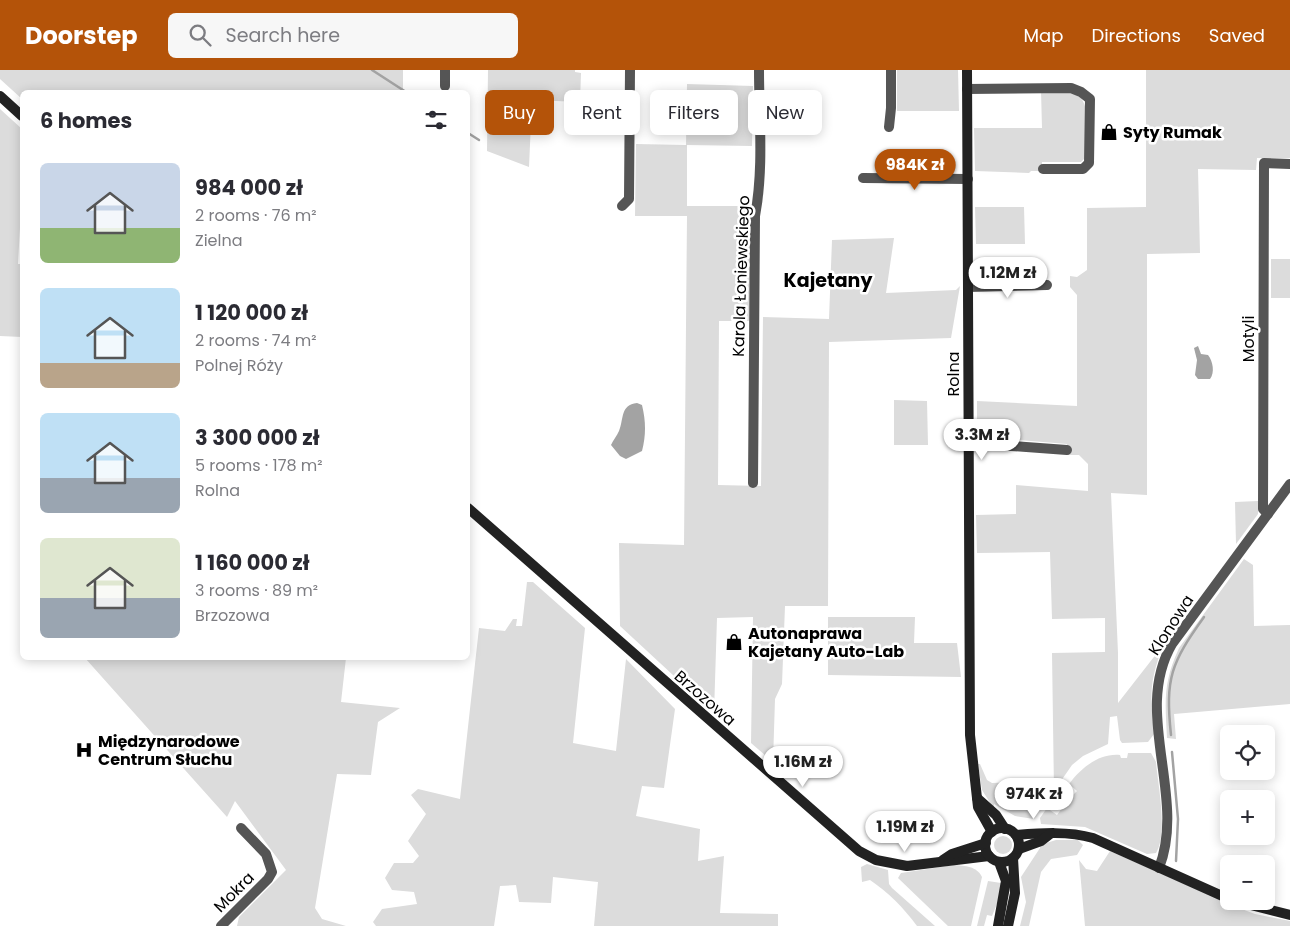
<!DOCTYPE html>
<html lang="en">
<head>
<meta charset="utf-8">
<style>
	body { margin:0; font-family:Poppins,sans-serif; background:#f7f7f7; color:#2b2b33; height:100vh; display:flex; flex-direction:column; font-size:19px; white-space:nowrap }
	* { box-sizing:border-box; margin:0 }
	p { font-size:16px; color:#7c7c81 }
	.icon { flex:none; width:28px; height:28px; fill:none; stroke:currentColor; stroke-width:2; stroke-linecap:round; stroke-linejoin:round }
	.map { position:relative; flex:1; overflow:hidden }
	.details { position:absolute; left:20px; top:20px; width:450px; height:570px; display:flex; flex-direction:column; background:#fff; border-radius:8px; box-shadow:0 2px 12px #0003 }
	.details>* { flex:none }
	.top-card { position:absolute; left:485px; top:20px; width:475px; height:45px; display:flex; gap:10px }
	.controls { position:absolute; left:1220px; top:655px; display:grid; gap:10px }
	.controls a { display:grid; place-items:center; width:55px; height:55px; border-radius:8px; background:#fff; box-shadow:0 2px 12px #0003; font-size:25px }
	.price { position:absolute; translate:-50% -42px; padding:0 11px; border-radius:18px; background:#fff; color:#222; font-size:16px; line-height:32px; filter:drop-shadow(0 1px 2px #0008) }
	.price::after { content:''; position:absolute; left:50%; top:30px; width:15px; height:11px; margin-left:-8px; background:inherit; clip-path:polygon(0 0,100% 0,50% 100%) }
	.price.active { background:#b45309; color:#fff }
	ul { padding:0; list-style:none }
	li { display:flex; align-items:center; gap:15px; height:125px; padding:0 20px }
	li span { display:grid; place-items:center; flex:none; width:140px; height:100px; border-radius:8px; color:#555 }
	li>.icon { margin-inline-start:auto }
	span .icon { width:60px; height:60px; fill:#fffc; stroke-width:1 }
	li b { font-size:21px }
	h2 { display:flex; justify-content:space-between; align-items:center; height:60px; padding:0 20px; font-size:21px }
	.pill { padding:0 18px; border-radius:8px; background:#fff; box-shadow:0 2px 12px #0003; font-size:18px; line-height:45px }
	.pill.active { background:#b45309; color:#fff }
	header { display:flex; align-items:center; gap:30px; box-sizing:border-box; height:70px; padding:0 25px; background:#b45309; color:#fff }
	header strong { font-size:24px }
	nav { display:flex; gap:28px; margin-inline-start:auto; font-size:18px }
	.search { width:350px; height:45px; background:#f7f7f7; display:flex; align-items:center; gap:12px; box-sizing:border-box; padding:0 18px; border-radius:8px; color:#7c7c81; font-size:19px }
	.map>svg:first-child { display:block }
	.green { fill:#dcdcdc }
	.water { fill:#a3a3a3 }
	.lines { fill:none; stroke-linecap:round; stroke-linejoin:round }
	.stream { stroke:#a3a3a3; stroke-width:2.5 }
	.street { stroke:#555; stroke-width:10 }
	.secondary { stroke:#222; stroke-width:10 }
	.labels { text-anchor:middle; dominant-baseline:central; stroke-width:5; stroke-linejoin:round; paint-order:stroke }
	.poi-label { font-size:16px; font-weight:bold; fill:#000; stroke:#fff; text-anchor:start }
	.street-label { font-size:16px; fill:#000; stroke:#fff }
	.quarter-label { font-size:19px; font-weight:bold; fill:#000; stroke:#fff }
</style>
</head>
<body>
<header>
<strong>Doorstep</strong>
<div class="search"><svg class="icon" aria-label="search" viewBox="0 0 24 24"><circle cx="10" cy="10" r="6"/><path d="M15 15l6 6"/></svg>Search here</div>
<nav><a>Map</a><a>Directions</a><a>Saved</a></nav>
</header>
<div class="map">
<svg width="1290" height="856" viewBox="0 0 1290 856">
	<rect width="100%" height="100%" fill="#fff"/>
	<!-- green -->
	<g class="green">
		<polygon points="0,0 403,0 403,22 22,22 22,29 0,9"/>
		<polygon points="488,0 575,0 575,2 581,3 580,32 532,30 529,97 487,81"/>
		<polygon points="897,0 958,0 959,41 897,41"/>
		<path d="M1146,0h144v88h-33l-1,12 -58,-1 2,84 -53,1v241l-36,-2 7,160v50l46,-59c-15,36 -14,52 -10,90l-6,8 -26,1 -2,-3 -3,-24 -7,1 -2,27 -25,12 -11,9 -18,26 -2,-138 53,-1v-34l-53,1 -2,-67 -73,1 -1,-38 40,-1v-29l72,6v-27l-9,-9h-13l1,-11 -84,-7 -6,-7v-29l100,5v-111l-7,-8v-11l7,1 10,-7v-62l59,-1z"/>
		<polygon points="687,14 753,16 752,76 687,75 687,136 751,136 750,251 719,251 718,415 761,416 763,247 829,249 832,170 894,168 886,223 956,220 960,216 951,268 829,272 828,536 785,536 782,614 775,629 773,692 751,673 753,547 717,548 714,643 620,556 619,473 684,475 687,146 635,146 636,74 686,75"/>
		<path d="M1041,21c10,0 23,-2 32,1 21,8 13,48 12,66l-4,4h-39v9h-11l-2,2 -54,-2 -1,-43h68z"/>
		<polygon points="0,39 22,59 22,121 18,194 22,194 22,267 0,266"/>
		<polygon points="975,137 1024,137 1025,174 976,174"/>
		<rect x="1271" y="189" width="19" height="39"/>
		<polygon points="894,330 927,331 928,375 894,375"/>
		<polygon points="1258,431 1258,444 1236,474 1235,432"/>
		<path d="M1244,489l9,6 1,61 36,-1v79l-116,10 2,25 -9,-1c-2,-38 -4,-55 12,-90z"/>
		<polygon points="527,512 533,512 585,558 573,673 616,681 626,589 675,639 664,718 642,716 636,746 700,759 698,791 724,786 720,843 778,844 778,856 594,856 598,812 553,807 551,833 519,832 516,815 500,816 494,856 376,856 373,852 382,839 417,834 414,822 392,820 385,808 394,793 413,793 419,786 408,771 426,744 411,725 418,719 460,729 479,558 505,561 513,549 517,549 516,556 522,556"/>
		<polygon points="828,547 915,547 914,573 957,573 961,607 828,605"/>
		<polygon points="85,588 346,588 341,632 400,638 378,652 371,705 337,704 315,838 322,849 346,856 237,856 239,847 286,800 235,731 227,747"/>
		<path d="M1128,683h23l5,9c2,23 12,72 0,91l-9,1 -62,-27 -44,-3 -1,-6 7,-10 10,7 10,-14 -2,-8 1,-3 8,4 3,-3 -8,-7c12,-16 30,-31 51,-29l1,3h6z"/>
		<polygon points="978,694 980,694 987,710 992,713 1047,711 1047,724 1034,749 1015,746 994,734 994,739 982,720"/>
		<circle cx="1003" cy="775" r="9"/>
		<polygon points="1056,770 1078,770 1083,775 1077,785 1051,789 1041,802 1029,856 1020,856 1026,832 1021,807 1040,778 1040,775"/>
		<polygon points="1110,781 1239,838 1255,844 1290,851 1290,856 1085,856 1079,790 1086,799 1097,801"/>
		<path d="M867,794l21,6 1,14 3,4 43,38h-18c-14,-19 -28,-33 -47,-46l-8,2 -1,-15z"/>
		<path d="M954,795c11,1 23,1 28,12l-11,49h-23l-50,-48 3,-5z"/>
		<polygon points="988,811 1001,813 1001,824 992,846 987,845 984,856 977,856"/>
	</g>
	<!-- water -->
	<g class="water">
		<path d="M1198,276l3,8 7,1c5,6 7,18 2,24h-12l-3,-4 2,-15 -3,-12z"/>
		<path d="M637,333l5,2c4,17 4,30 0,46l-16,8 -6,-3 -9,-11c2,-5 6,-9 8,-14 5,-12 1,-26 18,-28z"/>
	</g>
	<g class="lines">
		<!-- stream -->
		<g class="stream">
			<polyline points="372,0 406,22"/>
			<polyline points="468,63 479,70"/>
			<path d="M1171,665c-6,-57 0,-72 33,-118"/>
			<polyline points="1172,682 1178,749 1176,791"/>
		</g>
		<!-- street -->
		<g class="street">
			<polyline points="445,16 445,0"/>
			<polyline points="967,19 1071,18 1081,22 1090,29 1089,93 1083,99 1043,99"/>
			<polyline points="889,57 891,38 891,0"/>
			<polyline points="863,108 968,109"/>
			<polyline points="622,136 629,129 630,0"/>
			<polyline points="968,217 1047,215"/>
			<polyline points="969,373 1067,380"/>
			<path d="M753,413l2,-267c9,-48 4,-98 4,-146"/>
			<polyline points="1268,444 1263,439 1264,93 1290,94"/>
			<path d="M1159,798c28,-72 -27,-155 13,-224l118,-160"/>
			<polyline points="221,856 268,809 272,802 266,784 241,758"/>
		</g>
		<!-- secondary -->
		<g class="secondary">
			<polyline points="967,0 970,665 978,737 992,762"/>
			<polyline points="0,26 22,46"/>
			<polyline points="468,438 859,781 876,790 907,796 989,786"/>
			<polyline points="977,728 996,745 1005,759"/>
			<circle cx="1002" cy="775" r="17"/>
			<path d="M1016,765c26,-2 52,-4 77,3l136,61"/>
			<polyline points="1019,779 1041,771 1050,764"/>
			<polyline points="943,790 952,784 986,773"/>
			<polyline points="1235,831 1290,845"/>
			<polyline points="998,856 1006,811 999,792"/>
			<polyline points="1008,856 1015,823 1013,788"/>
		</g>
	</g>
	<!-- icons -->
	<defs>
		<g id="shop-bare" transform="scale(1.35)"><path d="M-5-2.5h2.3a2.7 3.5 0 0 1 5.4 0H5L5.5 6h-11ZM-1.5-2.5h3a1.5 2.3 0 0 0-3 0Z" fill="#000" stroke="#fff" stroke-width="2.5" paint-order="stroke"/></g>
		<g id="hospital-bare" transform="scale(1.35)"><path d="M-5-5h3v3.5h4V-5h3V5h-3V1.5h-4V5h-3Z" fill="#000" stroke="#fff" stroke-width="2.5" paint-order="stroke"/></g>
	</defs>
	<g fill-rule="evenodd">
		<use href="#shop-bare" x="1109" y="62"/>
		<use href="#shop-bare" x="734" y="572"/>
		<use href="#hospital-bare" x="84" y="680"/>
	</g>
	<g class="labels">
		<!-- poi labels -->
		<g class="poi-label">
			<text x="1123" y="62">Syty Rumak</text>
			<text x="748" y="563">Autonaprawa<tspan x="748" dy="18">Kajetany Auto-Lab</tspan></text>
			<text x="98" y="671">Międzynarodowe<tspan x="98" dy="18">Centrum Słuchu</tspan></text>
		</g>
		<!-- street labels -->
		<g class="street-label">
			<text transform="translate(741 206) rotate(-88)">Karola Łoniewskiego</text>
			<text transform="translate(1248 269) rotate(-90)">Motyli</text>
			<text transform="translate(953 304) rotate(-90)">Rolna</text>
			<text transform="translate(1171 555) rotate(-57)">Klonowa</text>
			<text transform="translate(705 628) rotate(41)">Brzozowa</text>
			<text transform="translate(234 822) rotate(-45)">Mokra</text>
		</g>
		<!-- quarter labels -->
		<g class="quarter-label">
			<text x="828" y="210">Kajetany</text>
		</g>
	</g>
</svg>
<div class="controls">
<a><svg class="icon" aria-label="locate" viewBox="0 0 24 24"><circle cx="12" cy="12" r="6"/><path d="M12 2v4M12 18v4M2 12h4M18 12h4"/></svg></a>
<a>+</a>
<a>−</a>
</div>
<b class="price active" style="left:915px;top:121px">984K zł</b>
<b class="price" style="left:1008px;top:229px">1.12M zł</b>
<b class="price" style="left:982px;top:391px">3.3M zł</b>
<b class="price" style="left:803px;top:718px">1.16M zł</b>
<b class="price" style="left:1034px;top:750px">974K zł</b>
<b class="price" style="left:905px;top:783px">1.19M zł</b>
<div class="top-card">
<a class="pill active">Buy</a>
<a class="pill">Rent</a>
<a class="pill">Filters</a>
<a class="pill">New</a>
</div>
<section class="details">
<h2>6 homes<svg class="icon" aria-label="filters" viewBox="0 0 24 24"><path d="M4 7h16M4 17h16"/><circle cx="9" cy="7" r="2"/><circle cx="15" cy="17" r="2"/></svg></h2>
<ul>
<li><span style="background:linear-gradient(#c9d6e8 65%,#8fb573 0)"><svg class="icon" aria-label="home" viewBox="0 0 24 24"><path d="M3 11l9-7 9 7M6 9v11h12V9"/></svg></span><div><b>984 000 zł</b><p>2 rooms · 76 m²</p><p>Zielna</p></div></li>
<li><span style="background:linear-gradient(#bfe0f5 75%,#b9a48a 0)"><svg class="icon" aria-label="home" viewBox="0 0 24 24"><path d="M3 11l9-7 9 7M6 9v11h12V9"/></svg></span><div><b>1 120 000 zł</b><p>2 rooms · 74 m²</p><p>Polnej Róży</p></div></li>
<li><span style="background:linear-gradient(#bfe0f5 65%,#9aa5b1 0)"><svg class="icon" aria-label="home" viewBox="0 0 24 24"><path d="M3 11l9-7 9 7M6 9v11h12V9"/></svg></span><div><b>3 300 000 zł</b><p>5 rooms · 178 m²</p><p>Rolna</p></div></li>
<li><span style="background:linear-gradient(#dfe7d0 60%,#9aa5b1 0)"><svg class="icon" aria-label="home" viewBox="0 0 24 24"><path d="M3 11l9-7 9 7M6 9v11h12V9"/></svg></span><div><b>1 160 000 zł</b><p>3 rooms · 89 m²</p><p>Brzozowa</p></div></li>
</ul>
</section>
</div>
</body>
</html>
